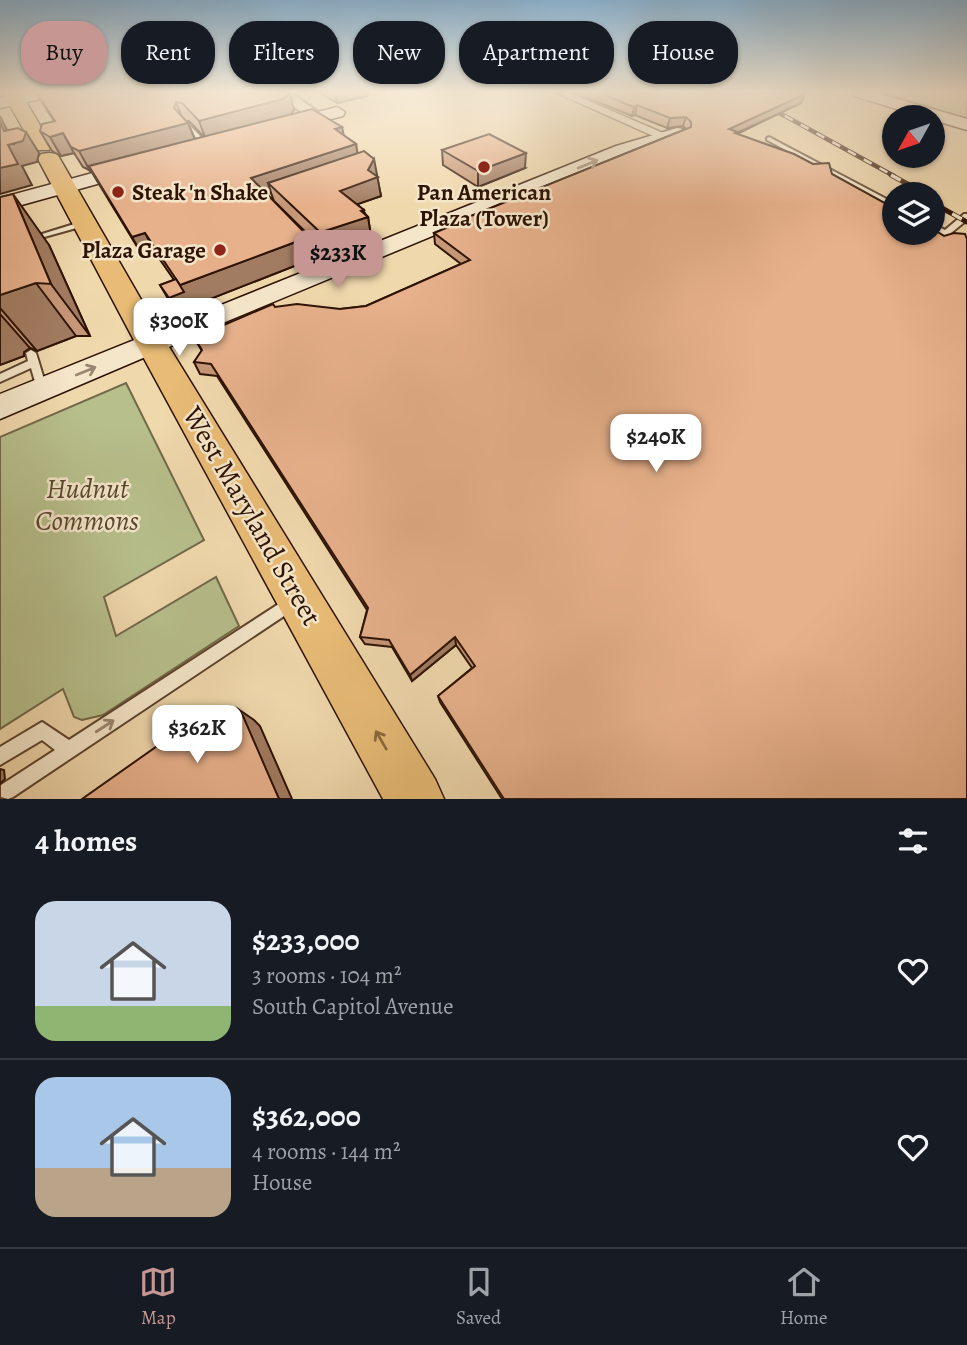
<!DOCTYPE html>
<html lang="en">
<head>
<meta charset="utf-8">
<style>
	body { margin:0; font-family:Alegreya,serif; background:#242831; color:#f1f3f6; height:100vh; display:flex; flex-direction:column; font-size:26px; white-space:nowrap }
	* { box-sizing:border-box; margin:0 }
	p { font-size:23px; color:#9ea1a6 }
	.icon { flex:none; width:38px; height:38px; fill:none; stroke:currentColor; stroke-width:2; stroke-linecap:round; stroke-linejoin:round }
	.map { position:relative; height:799px; overflow:hidden }
	.side { display:flex; flex-direction:column; background:#171b24; flex:1 }
	.side>* { flex:none }
	.top-card { position:absolute; left:21px; top:21px; width:926px; height:63px; display:flex; gap:14px }
	.needle { width:46px; rotate:230deg }
	.buttons { position:absolute; left:882px; top:105px; display:grid; gap:14px }
	.buttons a { display:grid; place-items:center; width:63px; height:63px; border-radius:50%; background:#171b24; box-shadow:0 2px 5px #0004; font-size:35px }
	.price { position:absolute; translate:-50% -60px; padding:0 16px; border-radius:14px; background:#fff; color:#222; font-size:23px; line-height:46px; filter:drop-shadow(0 2px 4px #0008) }
	.price::after { content:''; position:absolute; left:50%; top:42px; width:21px; height:16px; margin-left:-10px; background:inherit; clip-path:polygon(0 0,100% 0,50% 100%) }
	.price.on { background:#c59692; color:#111 }
	ul { padding:0; list-style:none }
	li { display:flex; align-items:center; gap:21px; height:175px; padding:0 35px }
	li+li { border-top:2px solid #363941 }
	li span { display:grid; place-items:center; flex:none; width:196px; height:140px; border-radius:21px; color:#555 }
	li>.icon { margin-inline-start:auto }
	span .icon { width:84px; height:84px; fill:#fffc; stroke-width:1 }
	li b { font-size:30px }
	h2 { display:flex; justify-content:space-between; align-items:center; height:84px; padding:0 35px; font-size:30px }
	.tag { padding:0 24px; border-radius:28px; background:#171b24; box-shadow:0 2px 5px #0004; font-size:24px; line-height:63px }
	.tag.on { background:#c59692; color:#111 }
	.menu { display:flex; justify-content:space-around; align-items:center; height:98px; border-top:2px solid #363941; background:#171b24; font-size:19px; color:#9ea1a6 }
	.menu a { display:grid; justify-items:center; gap:4px }
	.menu .on { color:#c59692 }
	.map>svg:first-child { display:block }
	.green { fill:#b7bf8c; stroke:#726948; stroke-width:2 }
	.lines { fill:none; stroke-linecap:round; stroke-linejoin:round }
	.service-casing { stroke:#5e442e; stroke-width:4 }
	.minor-casing { stroke:#5e442e; stroke-width:3 }
	.tertiary-casing { stroke:#5e442e; stroke-width:4 }
	.secondary-casing { stroke:#2e1304; stroke-width:3 }
	.primary-casing { stroke:#2e1304; stroke-width:3 }
	.service { fill:#f5e6ca; fill-rule:evenodd }
	.minor { fill:#f5e6ca; fill-rule:evenodd }
	.tertiary { fill:#f5e6ca; fill-rule:evenodd }
	.secondary { fill:#f5e6ca; fill-rule:evenodd }
	.primary { fill:#e8bc76; fill-rule:evenodd }
	.rail-far1-casing { stroke:#2e1304; stroke-width:4.5 }
	.rail-casing { stroke:#2e1304; stroke-width:5 }
	.rail-far1 { stroke:#f5e6ca; stroke-width:2.5; stroke-dasharray:9; stroke-linecap:butt }
	.rail { stroke:#f5e6ca; stroke-width:3.5; stroke-dasharray:11; stroke-linecap:butt }
	.wall { fill:#c79878; stroke:#2e1304; stroke-width:2; fill-rule:evenodd }
	.shaded-wall { fill:#a27c62; stroke:#2e1304; stroke-width:2 }
	.building { fill:#e7b18c; stroke:#2e1304; stroke-width:2 }
	.oneway { stroke:#9b8771 }
	.oneway2 { stroke:#8b683d }
	.poi-dot { fill:#8f2418; stroke:#f5e6ca; stroke-width:2.5 }
	.labels { text-anchor:middle; dominant-baseline:central; stroke-width:5; stroke-linejoin:round; paint-order:stroke }
	.far-poi-label { font-size:23px; font-weight:bold; fill:#2e1304; stroke:#f5e6ca; text-anchor:start }
	.park-label { font-size:28px; font-style:italic; fill:#57472d; stroke:#f5e6ca }
	.street-label { font-size:28px; fill:#2e1304; stroke:#f5e6ca }
</style>
</head>
<body>
<div class="map">
<svg width="967" height="799" viewBox="0 0 967 799">
	<rect width="100%" height="100%" fill="#f0d8ad"/>
	<filter id="stains"><feTurbulence type="fractalNoise" baseFrequency=".00286" numOctaves="4"/><feColorMatrix values="0 0 0 0 .2 0 0 0 0 .09 0 0 0 0 .02 0 0 0 .5 -.17"/></filter>
	<radialGradient id="worn" r=".72"><stop offset=".6" stop-color="#630" stop-opacity="0"/><stop offset="1" stop-color="#630" stop-opacity=".3"/></radialGradient>
	<!-- green -->
	<g class="green">
		<polygon points="881,93 967,93 967,118"/>
		<polygon points="126,383 204,540 104,597 116,636 216,577 239,626 103,715 82,720 74,717 63,689 0,729 0,437"/>
	</g>
	<g class="lines">
		<!-- service casing -->
		<g class="service-casing">
			<g id="service">
				<polygon points="183,123 187,123 210,146 210,148 206,148 183,125"/>
				<polygon points="769,137 894,203 894,208 767,140 767,138"/>
				<polygon points="964,214 967,214 967,220 951,233 967,242 967,247 933,229 933,224 945,230"/>
				<polygon points="84,221 87,221 87,225 30,241 26,239"/>
				<polygon points="298,234 304,234 336,266 336,270 330,270 298,238"/>
				<polygon points="31,350 36,353 47,389 46,392 38,392 31,368 0,382 0,374 28,361 26,353"/>
				<polygon points="291,596 296,598 298,603 296,608 13,797 8,799 1,797 1,785 55,750 42,740 0,765 0,747 42,722 69,740"/>
			</g>
		</g>
		<!-- minor casing -->
		<g class="minor-casing">
			<polygon id="minor" points="557,93 570,93 663,133 653,136"/>
		</g>
		<!-- tertiary casing -->
		<g class="tertiary-casing">
			<polygon id="tertiary" points="275,93 291,93 325,117 322,120 312,120"/>
		</g>
		<!-- secondary casing -->
		<g class="secondary-casing">
			<g id="secondary">
				<polygon points="27,93 57,93 55,96 0,108 0,98"/>
				<polygon points="852,93 876,93 967,119 967,130 933,120 933,117 923,117 854,96"/>
				<polygon points="337,107 345,112 343,116 281,132 272,127 275,123"/>
				<polygon points="677,128 683,129 686,133 683,137 630,154 213,327 200,329 197,335 0,419 0,394 616,146"/>
				<polygon points="137,161 147,167 144,171 0,211 0,198"/>
			</g>
		</g>
		<!-- primary casing -->
		<g class="primary-casing">
			<g id="primary">
				<polygon points="3,93 21,93 52,146 49,150 35,150"/>
				<polygon points="49,153 57,154 60,159 158,329 435,779 444,799 383,799 128,329 38,159 41,154"/>
			</g>
		</g>
		<!-- service -->
		<use href="#service" class="service"/>
		<!-- minor -->
		<use href="#minor" class="minor"/>
		<!-- tertiary -->
		<use href="#tertiary" class="tertiary"/>
		<!-- secondary -->
		<use href="#secondary" class="secondary"/>
		<!-- primary -->
		<use href="#primary" class="primary"/>
		<!-- rail-far1 casing -->
		<g class="rail-far1-casing">
			<polyline id="rail-far1" points="736,93 787,117 894,176"/>
		</g>
		<!-- rail casing -->
		<g class="rail-casing">
			<g id="rail">
				<polyline points="891,175 926,194"/>
				<polyline points="933,203 967,222"/>
			</g>
		</g>
		<!-- rail-far1 -->
		<use href="#rail-far1" class="rail-far1"/>
		<!-- rail -->
		<use href="#rail" class="rail"/>
	</g>
	<!-- wall -->
	<g class="wall">
		<path d="M36,93l258,17 -4,5 54,21 12,8 1,9 20,24 4,19 -24,8 11,13 3,19 -40,13 1,2 -5,2 -53,-52 -3,-8 -4,1 42,43 6,21 -123,48 3,7 -15,6 -20,-34 14,-5 -18,-26 -12,4 -53,-87 -8,-4 -9,-14 -13,3 -9,-5 -12,-20 14,-10zM186,121h3l15,16 -9,2 -7,-16z"/>
		<polygon points="320,93 369,93 366,93 367,96 337,103"/>
		<polygon points="576,93 801,93 805,94 801,103 737,134 967,799 502,799 440,702 438,696 472,668 456,645 412,681 392,647 365,644 360,637 367,610 217,376 200,374 194,362 202,351 188,328 210,331 275,307 340,309 366,306 461,264 435,244 434,233 466,220 466,218 686,129 683,126 667,128 635,115 632,116"/>
		<polygon points="442,150 525,168 478,187 443,165"/>
		<polygon points="0,197 49,245 90,336 76,336 37,351 30,348 24,352 24,356 0,365"/>
	</g>
	<!-- shaded-wall -->
	<g class="shaded-wall">
		<polygon points="290,93 294,110 288,118 206,140 199,121"/>
		<polygon points="335,93 369,93 366,93 367,96 337,103"/>
		<polygon points="805,94 801,103 737,133 729,129"/>
		<polygon points="176,102 183,120 188,123 196,142 90,171 79,151 174,108"/>
		<polygon points="637,105 635,115 632,116 634,107"/>
		<polygon points="0,116 14,144 26,132 39,153 37,162 22,166 32,185 0,194 0,168 8,145 0,122"/>
		<polygon points="686,117 683,126 667,128 670,118"/>
		<polygon points="342,127 346,146 335,129"/>
		<polygon points="63,133 74,153 61,156 50,137"/>
		<polygon points="356,144 359,163 268,183 271,193 258,198 251,178"/>
		<polygon points="526,153 525,168 478,187 478,171"/>
		<polygon points="374,159 381,196 344,209 340,191 368,170"/>
		<polygon points="13,194 49,245 90,336 51,284"/>
		<polygon points="364,210 365,218 368,217 371,236 331,249 332,251 327,253 322,234 325,231"/>
		<polygon points="145,233 156,254 144,258 132,237"/>
		<polygon points="309,237 315,258 192,306 195,313 180,319 169,298 180,285"/>
		<polygon points="36,283 76,336 37,351 0,308 0,295"/>
		<polygon points="0,314 30,348 24,352 24,356 0,365"/>
		<polygon points="455,637 456,645 412,681 410,675"/>
		<polygon points="238,709 254,720 260,726 292,799 279,799"/>
		<polygon points="0,769 4,770 5,779 0,784"/>
	</g>
	<!-- building -->
	<g class="building">
		<polygon points="37,93 290,93 283,99 199,121 182,103 176,102 174,108 188,123 79,151 71,147 63,133 50,137 40,131 42,124 55,121"/>
		<polygon points="600,93 801,93 805,94 729,129 738,132 735,133 794,154 813,164 829,163 832,174 894,208 894,233 933,233 933,229 944,236 954,233 965,234 967,239 967,799 504,799 438,696 475,666 455,637 410,675 389,640 360,637 368,608 211,364 194,362 202,350 188,328 196,320 202,319 210,331 273,304 275,307 297,304 340,309 366,306 470,260 434,233 468,219 466,218 691,127 691,122 686,117 670,118 637,105 634,107"/>
		<polygon points="312,109 342,127 335,129 356,144 251,178 309,237 180,285 145,233 132,237 89,166"/>
		<polygon points="0,122 4,131 18,128 26,132 23,141 8,145 18,164 0,168"/>
		<polygon points="489,134 526,153 478,171 442,150"/>
		<polygon points="364,151 374,159 368,170 378,177 340,191 364,210 361,211 368,217 325,231 327,232 322,234 268,183"/>
		<polygon points="13,194 51,284 36,283 0,295 0,197"/>
		<polygon points="176,279 184,292 169,298 160,285"/>
		<polygon points="229,706 238,709 243,716 279,799 82,799 204,713 214,707"/>
	</g>
	<!-- one-way arrows -->
	<defs><path id="oneway-shaft" d="M-6 0H5M1.5-3L5.5 0L1.5 3" fill="none" stroke-width="1.6" stroke-linecap="round" stroke-linejoin="round" transform="scale(1.75)"/></defs>
	<g class="oneway">
		<use href="#oneway-shaft" transform="translate(588 164) rotate(-22)"/>
		<use href="#oneway-shaft" transform="translate(86 371) rotate(-22)"/>
		<use href="#oneway-shaft" transform="translate(105 726) rotate(-33)"/>
	</g>
	<use class="oneway2" href="#oneway-shaft" transform="translate(381 740) rotate(-120)"/>
	<!-- sky -->
	<linearGradient id="sky" x2="0" y2="1"><stop stop-color="#8bb5d4"/><stop offset="0.45" stop-color="#f8edda"/><stop offset="1" stop-color="#f8edda" stop-opacity="0"/></linearGradient>
	<rect width="967" height="205" fill="url(#sky)"/>
	<!-- markers -->
	<g class="poi-dot">
		<circle cx="484" cy="167" r="7"/>
		<circle cx="118" cy="192" r="7"/>
		<circle cx="220" cy="250" r="7"/>
	</g>
	<g class="labels">
		<!-- far-poi labels -->
		<g class="far-poi-label">
			<text x="132" y="192">Steak 'n Shake</text>
			<text x="484" y="192" text-anchor="middle">Pan American<tspan x="484" dy="26">Plaza (Tower)</tspan></text>
			<text x="206" y="250" text-anchor="end">Plaza Garage</text>
		</g>
		<!-- park labels -->
		<g class="park-label">
			<text x="87" y="489">Hudnut<tspan x="87" dy="32">Commons</tspan></text>
		</g>
		<!-- street labels -->
		<g class="street-label">
			<text transform="translate(252 516) rotate(60)">West Maryland Street</text>
		</g>
	</g>
	<rect width="100%" height="100%" filter="url(#stains)"/>
	<rect width="100%" height="100%" fill="url(#worn)"/>
</svg>
<div class="buttons">
<a><svg class="needle" viewBox="-14 -14 28 28"><path d="M0-13l5 13h-10z" fill="#e53935"/><path d="M0 13l5-13h-10z" fill="#9ea1a6"/></svg></a>
<a><svg class="icon" aria-label="layers" viewBox="0 0 24 24"><path d="M12 4l9 5-9 5-9-5zM3 14l9 5 9-5"/></svg></a>
</div>
<b class="price on" style="left:338px;top:290px">$233K</b>
<b class="price" style="left:179px;top:358px">$300K</b>
<b class="price" style="left:656px;top:474px">$240K</b>
<b class="price" style="left:197px;top:765px">$362K</b>
<div class="top-card">
<a class="tag on">Buy</a>
<a class="tag">Rent</a>
<a class="tag">Filters</a>
<a class="tag">New</a>
<a class="tag">Apartment</a>
<a class="tag">House</a>
</div>
</div>
<section class="side">
<h2>4 homes<svg class="icon" aria-label="filters" viewBox="0 0 24 24"><path d="M4 7h16M4 17h16"/><circle cx="9" cy="7" r="2"/><circle cx="15" cy="17" r="2"/></svg></h2>
<ul>
<li><span style="background:linear-gradient(#c9d6e8 75%,#8fb573 0)"><svg class="icon" aria-label="home" viewBox="0 0 24 24"><path d="M3 11l9-7 9 7M6 9v11h12V9"/></svg></span><div><b>$233,000</b><p>3 rooms · 104 m²</p><p>South Capitol Avenue</p></div><svg class="icon" aria-label="heart" viewBox="0 0 24 24"><path d="M12 20l-8-8c-3-5 5-10 8-4 3-6 11-1 8 4z"/></svg></li>
<li><span style="background:linear-gradient(#a9c7e8 65%,#b9a48a 0)"><svg class="icon" aria-label="home" viewBox="0 0 24 24"><path d="M3 11l9-7 9 7M6 9v11h12V9"/></svg></span><div><b>$362,000</b><p>4 rooms · 144 m²</p><p>House</p></div><svg class="icon" aria-label="heart" viewBox="0 0 24 24"><path d="M12 20l-8-8c-3-5 5-10 8-4 3-6 11-1 8 4z"/></svg></li>
</ul>
</section>
<nav class="menu">
<a class="on"><svg class="icon" aria-label="map" viewBox="0 0 24 24"><path d="M3 6l6-2 6 2 6-2v14l-6 2-6-2-6 2zM9 4v14M15 6v14"/></svg>Map</a>
<a><svg class="icon" aria-label="saved" viewBox="0 0 24 24"><path d="M7 4h10v16l-5-4-5 4z"/></svg>Saved</a>
<a><svg class="icon" aria-label="home" viewBox="0 0 24 24"><path d="M3 11l9-7 9 7M6 9v11h12V9"/></svg>Home</a>
</nav>
</body>
</html>
